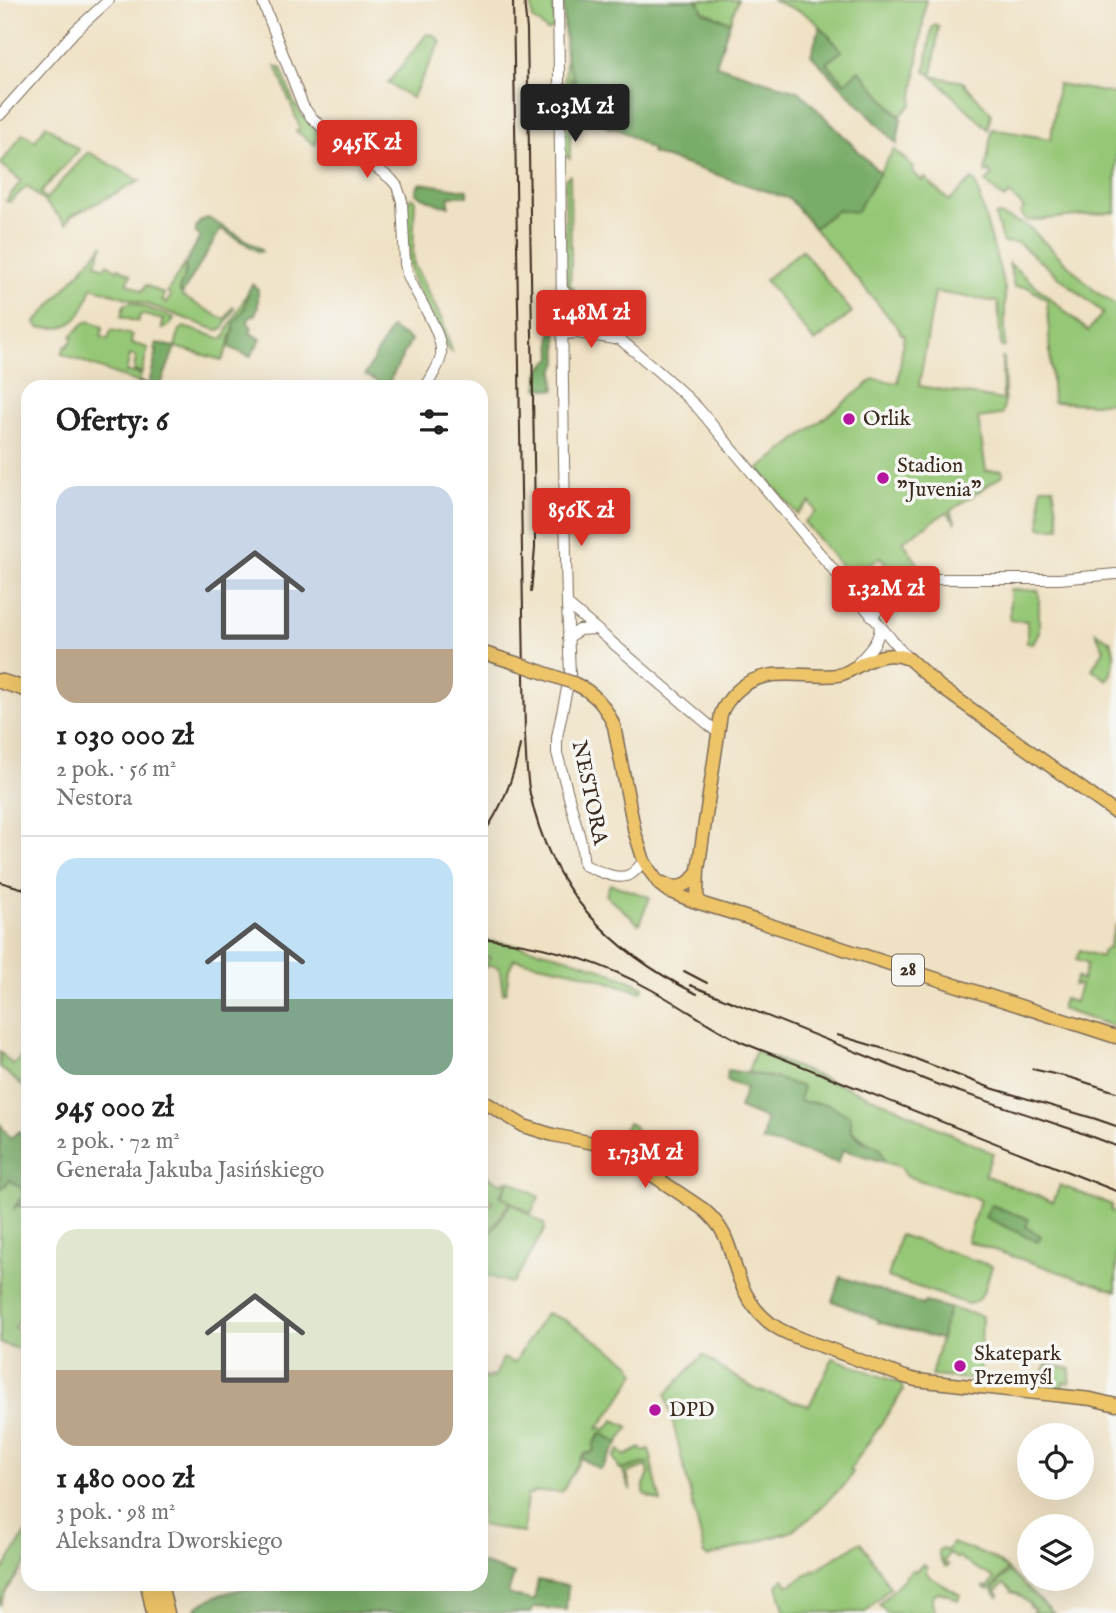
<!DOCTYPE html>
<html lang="pl">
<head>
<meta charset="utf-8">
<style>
	body { margin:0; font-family:"IM FELL English",serif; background:#f6f6f6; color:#222; height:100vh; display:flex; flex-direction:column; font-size:26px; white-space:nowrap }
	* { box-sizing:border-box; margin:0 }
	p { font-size:23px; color:#767676 }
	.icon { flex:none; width:38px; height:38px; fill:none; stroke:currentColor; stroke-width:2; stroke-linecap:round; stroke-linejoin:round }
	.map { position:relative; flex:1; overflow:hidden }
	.side { position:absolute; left:21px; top:380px; width:467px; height:1211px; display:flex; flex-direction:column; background:#fff; border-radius:21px; box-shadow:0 7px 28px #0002 }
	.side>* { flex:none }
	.fabs { position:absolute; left:1017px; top:1423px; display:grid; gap:14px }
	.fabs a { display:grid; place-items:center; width:77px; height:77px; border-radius:50%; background:#fff; box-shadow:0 7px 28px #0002; font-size:35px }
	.price { position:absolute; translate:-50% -60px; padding:0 16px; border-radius:7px; background:#d93025; color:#fff; font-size:23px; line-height:46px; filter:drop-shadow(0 2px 4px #0008) }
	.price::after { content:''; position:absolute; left:50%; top:42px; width:21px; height:16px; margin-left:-10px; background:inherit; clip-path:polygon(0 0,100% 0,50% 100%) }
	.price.active { background:#222; color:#fff }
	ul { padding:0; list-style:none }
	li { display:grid; align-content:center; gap:14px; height:371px; padding:0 35px }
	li+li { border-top:2px solid #e0e0e0 }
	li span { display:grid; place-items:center; height:217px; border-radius:21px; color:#555 }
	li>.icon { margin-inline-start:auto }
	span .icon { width:126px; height:126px; fill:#fffc; stroke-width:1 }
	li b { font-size:30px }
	h2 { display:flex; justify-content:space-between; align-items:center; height:84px; padding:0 35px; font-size:30px }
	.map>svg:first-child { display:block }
	.green { fill:#96c777; stroke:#68784a; stroke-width:2 }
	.forest { fill:#78ac68; stroke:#5a6b43; stroke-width:2 }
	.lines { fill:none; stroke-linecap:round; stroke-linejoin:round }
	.minor-casing { stroke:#7a6a58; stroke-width:12 }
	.major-casing { stroke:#7a6a58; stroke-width:15 }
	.highway-casing { stroke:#7a6a58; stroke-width:17 }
	.minor { stroke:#fff; stroke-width:10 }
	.major { stroke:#eec469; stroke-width:12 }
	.highway { stroke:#eec469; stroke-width:14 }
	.rail { stroke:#3b2a1e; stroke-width:2 }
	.major-bridge-casing { stroke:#7a6a58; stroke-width:15; stroke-linecap:butt }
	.major-bridge { stroke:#eec469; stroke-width:12 }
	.poi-dot { fill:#b5179e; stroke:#f6f6f2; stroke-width:2.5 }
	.labels { text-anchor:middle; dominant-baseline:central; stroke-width:7; stroke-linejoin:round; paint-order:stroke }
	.shield { fill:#f6f6f2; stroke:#73675e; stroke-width:2 }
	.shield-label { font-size:19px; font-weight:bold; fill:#3b2a1e }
	.poi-label { font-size:21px; fill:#3b2a1e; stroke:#f6f6f2; text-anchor:start }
	.street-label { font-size:21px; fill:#3b2a1e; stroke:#f6f6f2 }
</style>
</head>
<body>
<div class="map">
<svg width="1116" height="1613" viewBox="0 0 1116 1613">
	<rect width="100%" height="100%" fill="#f6f6f2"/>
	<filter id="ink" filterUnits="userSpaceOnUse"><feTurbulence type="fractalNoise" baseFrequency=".0143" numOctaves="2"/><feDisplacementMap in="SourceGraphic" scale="14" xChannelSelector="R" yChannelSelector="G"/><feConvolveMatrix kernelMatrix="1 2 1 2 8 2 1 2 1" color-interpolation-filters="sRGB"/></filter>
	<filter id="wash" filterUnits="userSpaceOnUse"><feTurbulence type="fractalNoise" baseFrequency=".00686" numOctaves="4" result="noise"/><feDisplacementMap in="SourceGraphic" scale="28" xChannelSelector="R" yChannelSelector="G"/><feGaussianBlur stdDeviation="1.57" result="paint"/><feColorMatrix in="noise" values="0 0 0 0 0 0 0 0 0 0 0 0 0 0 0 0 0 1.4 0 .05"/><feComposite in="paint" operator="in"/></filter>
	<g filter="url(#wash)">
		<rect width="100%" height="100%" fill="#efe1c3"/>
		<!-- green -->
		<g class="green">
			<polygon points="531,0 553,0 554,28 547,31 540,24 533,20"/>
			<polygon points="698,0 738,0 730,22 703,11"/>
			<polygon points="772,0 926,0 912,104 900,116 859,71 845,83 826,63 842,51 818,24 804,13"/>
			<polygon points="935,25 939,26 932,76 963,82 991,113 988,129 929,73 925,72 932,28"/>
			<polygon points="427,34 434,35 441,42 412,98 388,83"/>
			<polygon points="566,59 578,85 570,78 570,159 567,157 565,152 564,102"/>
			<polygon points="276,66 281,68 294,103 304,118 319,133 315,145 296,131 300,128"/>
			<polygon points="1058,84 1116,94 1116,212 1027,221 1020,213 1024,208 1010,194 1004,199 985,182 992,176 989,171 985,173 992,129 1051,139"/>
			<polygon points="46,125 79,150 40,193 46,199 87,153 90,153 140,181 69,217 70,219 66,224 51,208 27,186 10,202 6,201 21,181 1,164 23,133 35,141"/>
			<polygon points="894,149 914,168 912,171 922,181 925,178 949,201 972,179 976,184 1005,289 1005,347 1001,347 998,302 935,292 919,386 1003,400 1002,358 1004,359 1005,396 1003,413 1000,415 978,418 986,471 1002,470 1003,475 950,511 955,520 955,522 947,512 903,541 924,573 901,588 881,557 850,577 804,522 816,512 810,502 797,514 759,469 874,379 898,383 904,335 900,333 900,330 814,228 837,210 856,211"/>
			<polygon points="570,175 571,265 570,284 585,303 570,291 566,282 565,179"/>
			<path d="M411,198l4,1 -2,53 1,12 29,58 9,30 -5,-3c-9,-29 -33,-57 -38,-85 -3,-20 -2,-41 -2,-61z"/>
			<polygon points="999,215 1021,223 1030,228 1095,291 1116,305 1116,401 1094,404 1053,402 1047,300 1027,287 1014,287 1009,263 1088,331 1103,313 1018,243 1003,243 995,216"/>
			<path d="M103,245l-7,18 8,5 3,-4 10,6 2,-2 12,7 -4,8 15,8 4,-6 18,9 -2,6 5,3 4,-8 -4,-3 18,-28c2,13 -4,16 -5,28l2,2v2l43,24 8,-13 2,1 -11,19 -2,2 -6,1 -61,-23 -63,-20c-6,17 -11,35 -30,40 -9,2 -14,0 -22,1l-5,-5z"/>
			<polygon points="802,250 852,312 815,342 765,280"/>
			<path d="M248,292c-1,18 -13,30 -18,47 -2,8 -4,14 -8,21l-47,-13 4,-16 5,-4 39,12z"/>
			<path d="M131,302l43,16c-2,6 -5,10 -12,11l1,-9 -19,-5h-4l-2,7 -17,-5 3,-12z"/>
			<polygon points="90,321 103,327 101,337 108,339 111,330 132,335 131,343 148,348 142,373 134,371 136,356 130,355 126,372 141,374 139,383 62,354 65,346 67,347 73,338 71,336 84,323"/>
			<polygon points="1041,487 1053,487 1060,528 1040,528"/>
			<polygon points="1010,590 1038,590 1039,591 1039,633 1033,644 1027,643 1027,621 1010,620"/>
			<path d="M1096,632c4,3 11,6 15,10 5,12 4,27 -4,38l-15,-11 12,-19z"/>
			<polygon points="610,884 650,897 639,924 606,895"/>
			<polygon points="1116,924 1116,1027 1061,1009 1064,999 1075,1002 1080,985 1074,985 1077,977 1082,981 1087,964 1076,960 1080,950 1101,957 1103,950 1108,949"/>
			<path d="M481,940c59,7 110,22 163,47l-3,5 -64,-20 -63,-13 -5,10 -3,23 -3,1 -3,-21 -2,-5 -9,-2 -8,6 9,-14 -9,-1z"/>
			<path d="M755,1051l141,56 42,21 55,25 -9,22 69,27 7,-17 52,20 -1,6 5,2v78l-149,-50 13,-41 -74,-24 -5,-9 -16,-5 -6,-14c-23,-10 -33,-23 -49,-43l-31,-4 3,-14 -27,-9 -27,-6z"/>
			<polygon points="0,1052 13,1065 25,1053 28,1056 28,1087 25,1088 0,1067"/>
			<path d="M628,1123l6,3 8,20 15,8 15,2 -9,19c-16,-11 -26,-29 -47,-32z"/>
			<polygon points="481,1172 502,1184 505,1180 508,1181 500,1196 510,1202 487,1236 481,1232 481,1215 492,1201 481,1194"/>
			<polygon points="10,1180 22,1189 23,1196 16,1207 28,1204 28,1240 19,1275 28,1306 14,1328 25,1332 27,1352 0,1343 0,1191"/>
			<polygon points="510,1180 539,1197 531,1213 501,1196"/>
			<polygon points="511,1203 544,1224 545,1229 514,1282 511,1283 481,1274 481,1248"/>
			<path d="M900,1235l92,31c-5,14 -7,36 -24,38l-80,-27z"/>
			<polygon points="949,1308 982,1316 980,1380 931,1376"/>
			<polygon points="546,1313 565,1320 629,1362 636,1373 613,1409 596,1430 599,1427 605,1430 614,1420 629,1427 618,1443 604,1434 600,1433 594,1443 593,1452 581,1458 562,1492 535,1492 527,1496 523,1533 481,1525 481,1380 483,1376 488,1379 490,1376 494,1378 503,1358 514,1363"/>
			<polygon points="703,1355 721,1368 757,1390 809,1406 833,1358 901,1384 903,1391 850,1470 853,1472 846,1483 810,1518 790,1532 707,1557 705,1555 666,1394"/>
			<polygon points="1046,1364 1071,1369 1069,1383 1063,1382 1062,1389 1041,1385"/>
			<polygon points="641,1448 642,1451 649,1449 652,1461 651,1462 661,1502 644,1494 644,1485 649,1474 647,1466 627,1473 631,1491 622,1470 648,1462 620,1470 614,1457 619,1450 625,1456"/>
			<polygon points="28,1530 28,1560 5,1593 0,1606 0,1575"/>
			<polygon points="861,1542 890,1587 866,1612 785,1613 777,1585 784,1579 788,1586"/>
			<polygon points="952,1543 989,1556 1008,1569 991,1589 987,1590 983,1587 984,1586 988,1587 994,1578 962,1560 962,1558 959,1557 957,1559 949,1553 944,1562 949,1565 947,1567 942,1564 938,1551 942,1548 947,1551"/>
			<path d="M923,1564l4,4 -1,4 4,5 30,18 -2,5 -9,-5 -11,-3c-9,5 -6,13 -2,21h-49l-8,-9 34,-35 2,3z"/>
			<polygon points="1009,1571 1053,1613 1032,1613 1035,1609 1030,1607 1031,1605 1018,1594 1011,1592 1011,1590 1004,1584 996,1591 999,1595 998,1597 994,1593 993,1589"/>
		</g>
		<!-- forest -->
		<g class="forest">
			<polygon points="563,0 698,0 703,12 730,22 716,65 800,92 880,173 856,212 837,210 814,228 790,199 651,153 652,150 617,128 608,128 580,97 570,97 570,77 576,82 566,59"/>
			<polygon points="820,26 842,51 826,63 845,83 859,70 901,118 897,144 811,55"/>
			<polygon points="420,183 467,190 467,196 449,196 449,206 440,205 416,194 416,189"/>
			<path d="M208,218l52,30 2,3 -3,1 -38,-23 -39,65 -3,-5 7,-16 -1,-9 15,-27 -4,-4c-1,-9 4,-13 12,-15z"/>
			<path d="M252,284l6,5v17l-3,9 -6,3 -1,5 4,5 -2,5 11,6 -11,18 -21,-10c1,-8 6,-15 5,-23l11,-16 3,-16z"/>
			<polygon points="391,328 411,340 387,386 365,375"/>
			<path d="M551,333h6l1,29 -4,9 1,19 -17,-2c0,-16 1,-20 14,-30z"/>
			<polygon points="156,343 175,347 160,387 148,387 139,383 139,382 149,384 157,351 154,350"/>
			<polygon points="728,1070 775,1078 803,1087 799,1101 830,1105 851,1117 851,1131 864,1142 880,1148 885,1162 843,1150 838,1163 788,1147 762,1141 766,1119 739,1108 746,1088 727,1081"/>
			<polygon points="0,1124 10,1138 20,1131 28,1142 28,1204 21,1205 14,1208 23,1195 22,1189 10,1180 0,1191"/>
			<polygon points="991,1205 1029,1219 1026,1227 1041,1236 1038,1242 985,1217"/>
			<polygon points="841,1277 923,1305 925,1302 949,1308 941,1339 878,1322 879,1320 832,1301"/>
			<polygon points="602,1433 618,1443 603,1466 599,1469 581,1458 584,1454 593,1452 594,1443"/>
			<polygon points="481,1563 514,1574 508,1594 534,1601 538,1580 568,1586 566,1610 534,1607 531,1613 194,1613 198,1606 216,1596 259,1584 481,1584"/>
		</g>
	</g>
	<g filter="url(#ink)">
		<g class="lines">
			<!-- minor casing -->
			<g class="minor-casing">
				<g id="minor">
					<path d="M262,0l41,106 8,11 11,10 69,52 6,7 5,15 3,63 2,9c8,22 37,60 34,83 -2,11 -10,21 -15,31"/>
					<polyline points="558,0 564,461 567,604 717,732"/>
					<polyline points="0,115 75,31 109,0"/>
					<path d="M562,289c44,42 94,76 136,119l210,251"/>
					<polyline points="563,334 578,333 615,339"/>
					<path d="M567,604l3,70 -13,63v16l24,89 3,23c13,5 34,17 47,9 5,-3 9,-9 13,-13"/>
					<polyline points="871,615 923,581 931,579 1059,579 1116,574"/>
					<polyline points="568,638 579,630 596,629"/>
					<path d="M858,663c11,-12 21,-21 22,-37"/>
				</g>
			</g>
			<!-- major casing -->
			<g class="major-casing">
				<g id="major">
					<polyline points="481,652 519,664"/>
					<path d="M573,683c21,9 32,22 41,43l21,107 9,28 6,10 10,14 8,6 25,10 49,15 374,121"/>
					<path d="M663,883c14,8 26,3 34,-11"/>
					<path d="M700,902l-3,-6 1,-26 23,-156c3,-9 8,-15 15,-22 27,-28 68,-13 102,-17 8,-1 13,-6 20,-9 16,-9 32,-15 51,-7l30,27 177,127"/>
					<path d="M481,1100l43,26 29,9 40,8 28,11 82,55c33,28 25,52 43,85 8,15 19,27 33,35 14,8 30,13 45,18 27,10 54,20 81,30l11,3 175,19 25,6"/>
				</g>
			</g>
			<!-- highway casing -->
			<g class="highway-casing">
				<g id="highway">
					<polyline points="0,681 28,690"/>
					<polyline points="148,1584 154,1613"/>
					<polyline points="160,1584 167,1613"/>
				</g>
			</g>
			<!-- minor -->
			<use href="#minor" class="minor"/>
			<!-- major -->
			<use href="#major" class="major"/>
			<!-- highway -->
			<use href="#highway" class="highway"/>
			<!-- rail -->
			<g class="rail">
				<path d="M513,0l12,735c1,19 1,39 5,59 21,97 80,157 167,200"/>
				<polyline points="524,0 527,30 535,518 535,548 531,592"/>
				<path d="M481,837c20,-27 33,-59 39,-92"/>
				<polyline points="0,882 28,890"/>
				<path d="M481,938c60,6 119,23 171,52 30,16 58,37 89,52l375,149"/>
				<polyline points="684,971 707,983"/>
				<polyline points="690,985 936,1084 1071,1129 1116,1146"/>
				<polyline points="837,1035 908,1056 991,1088 1096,1119 1116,1126"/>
				<polyline points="1032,1069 1072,1078 1116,1092"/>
			</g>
			<!-- major-bridge casing -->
			<g class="major-bridge-casing">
				<polyline id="major-bridge" points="519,664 573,683"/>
			</g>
			<!-- major-bridge -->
			<use href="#major-bridge" class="major-bridge"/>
		</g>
	</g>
	<!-- markers -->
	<g class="poi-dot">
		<circle cx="849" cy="419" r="7"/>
		<circle cx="883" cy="478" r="7"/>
		<circle cx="960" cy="1366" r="7"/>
		<circle cx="655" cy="1410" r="7"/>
	</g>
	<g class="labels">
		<!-- shield labels -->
		<rect class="shield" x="892" y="954.5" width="32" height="31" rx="5"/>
		<g class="shield-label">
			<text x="908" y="970">28</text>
		</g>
		<!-- poi labels -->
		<g class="poi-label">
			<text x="863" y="419">Orlik</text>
			<text x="897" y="466">Stadion<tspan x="897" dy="24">"Juvenia"</tspan></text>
			<text x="974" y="1354">Skatepark<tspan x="974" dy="24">Przemyśl</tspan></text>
			<text x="669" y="1410">DPD</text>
		</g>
		<!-- street labels -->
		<g class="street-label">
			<text transform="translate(589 793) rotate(78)">NESTORA</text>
		</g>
	</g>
</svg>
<div class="fabs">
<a><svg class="icon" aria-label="locate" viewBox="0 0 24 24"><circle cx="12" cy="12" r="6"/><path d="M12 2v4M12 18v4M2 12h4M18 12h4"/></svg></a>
<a><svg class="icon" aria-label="layers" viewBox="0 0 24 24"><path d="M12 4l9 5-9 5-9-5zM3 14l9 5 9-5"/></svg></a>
</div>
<b class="price active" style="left:575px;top:144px">1.03M zł</b>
<b class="price" style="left:367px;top:180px">945K zł</b>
<b class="price" style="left:591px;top:350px">1.48M zł</b>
<b class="price" style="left:581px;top:548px">856K zł</b>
<b class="price" style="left:886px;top:626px">1.32M zł</b>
<b class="price" style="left:645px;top:1190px">1.73M zł</b>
<section class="side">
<h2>Oferty: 6<svg class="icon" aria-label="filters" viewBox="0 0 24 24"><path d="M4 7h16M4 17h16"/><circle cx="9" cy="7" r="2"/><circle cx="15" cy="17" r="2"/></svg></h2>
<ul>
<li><span style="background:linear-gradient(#c9d6e8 75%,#b9a48a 0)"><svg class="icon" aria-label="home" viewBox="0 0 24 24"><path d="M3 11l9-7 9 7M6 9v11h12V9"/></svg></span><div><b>1 030 000 zł</b><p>2 pok. · 56 m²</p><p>Nestora</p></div></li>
<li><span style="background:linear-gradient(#bfe0f5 65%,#7fa58c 0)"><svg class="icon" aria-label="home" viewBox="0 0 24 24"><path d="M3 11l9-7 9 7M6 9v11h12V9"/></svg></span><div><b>945 000 zł</b><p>2 pok. · 72 m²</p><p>Generała Jakuba Jasińskiego</p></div></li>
<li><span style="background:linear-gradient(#dfe7d0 65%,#b9a48a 0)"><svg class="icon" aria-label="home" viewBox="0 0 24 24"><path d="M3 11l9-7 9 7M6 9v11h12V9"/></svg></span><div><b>1 480 000 zł</b><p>3 pok. · 98 m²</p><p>Aleksandra Dworskiego</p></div></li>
</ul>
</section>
</div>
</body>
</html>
